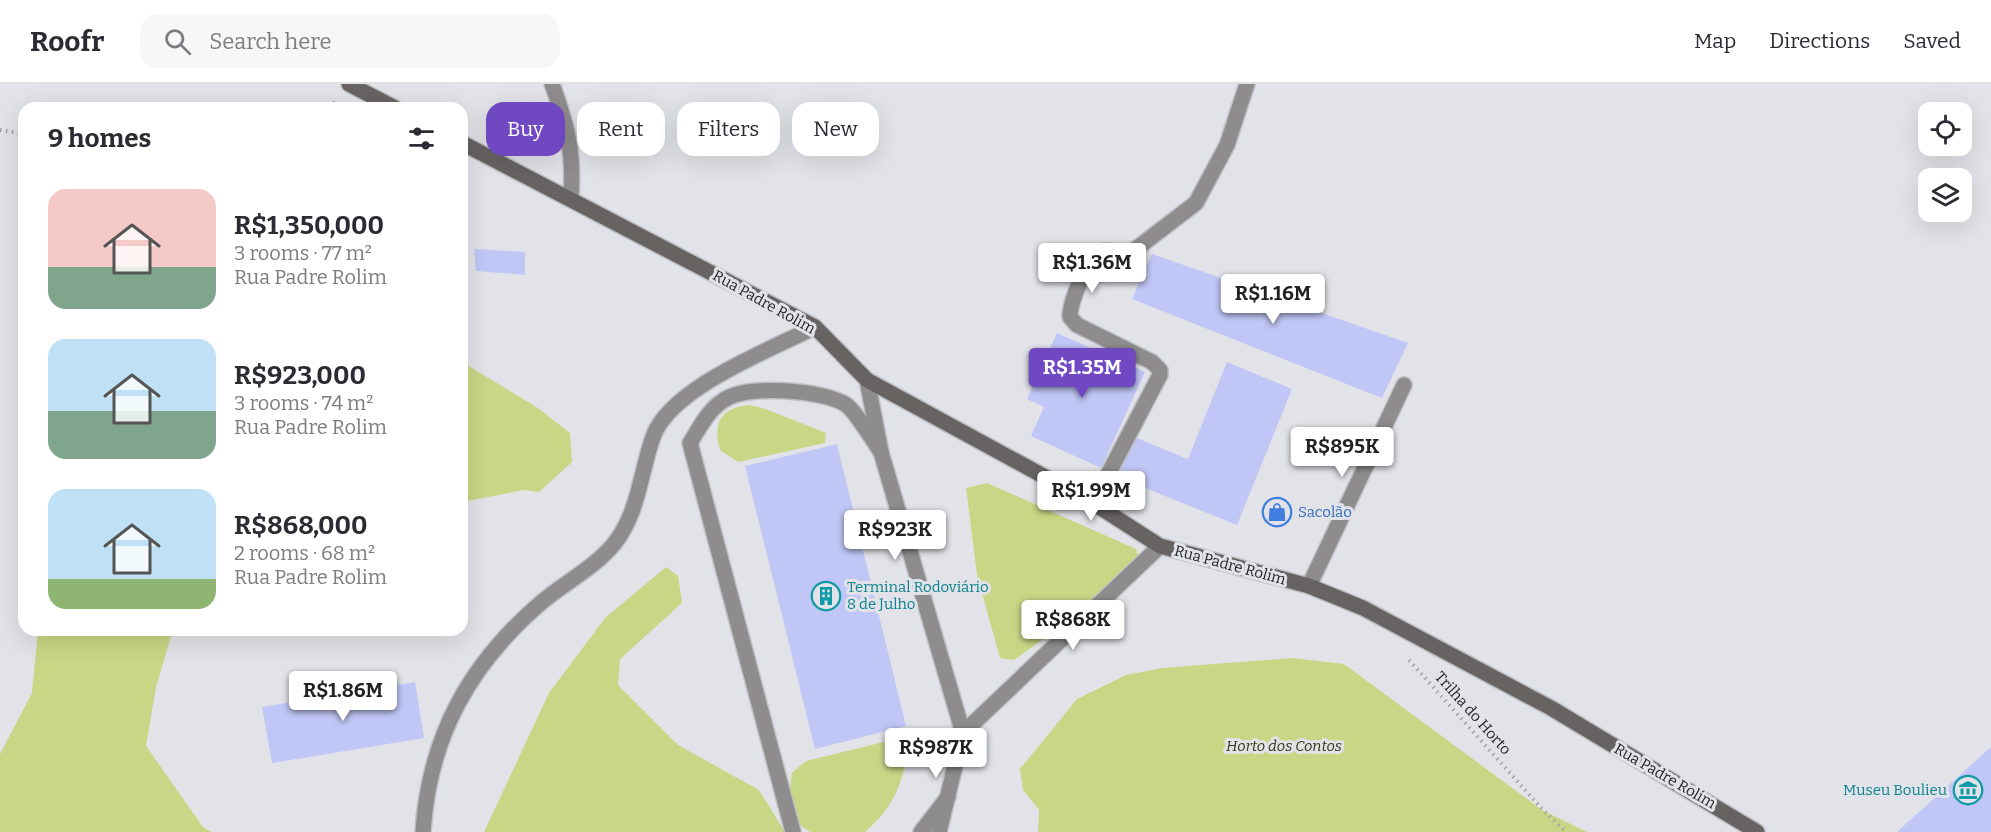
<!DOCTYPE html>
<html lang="en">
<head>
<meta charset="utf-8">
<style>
	body { margin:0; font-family:Bitter,serif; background:#f7f7f7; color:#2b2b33; height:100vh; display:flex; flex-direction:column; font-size:22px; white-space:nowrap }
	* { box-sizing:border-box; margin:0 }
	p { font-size:20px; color:#7c7c81 }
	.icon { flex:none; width:33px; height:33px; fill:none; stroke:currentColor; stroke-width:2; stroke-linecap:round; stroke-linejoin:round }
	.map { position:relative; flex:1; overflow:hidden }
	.side { position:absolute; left:18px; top:18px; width:450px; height:534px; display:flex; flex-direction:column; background:#fff; border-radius:18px; box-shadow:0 6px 24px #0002 }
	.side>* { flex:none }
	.hud { position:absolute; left:486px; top:18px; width:570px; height:54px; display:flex; gap:12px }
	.controls { position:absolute; left:1918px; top:18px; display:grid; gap:12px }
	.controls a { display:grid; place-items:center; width:54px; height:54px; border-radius:12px; background:#fff; box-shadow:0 6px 24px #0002; font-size:30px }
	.price { position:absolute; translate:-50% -51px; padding:0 14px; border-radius:6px; background:#fff; color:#222; font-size:20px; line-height:39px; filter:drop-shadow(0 2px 3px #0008) }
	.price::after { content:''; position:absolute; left:50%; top:36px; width:18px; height:14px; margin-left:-9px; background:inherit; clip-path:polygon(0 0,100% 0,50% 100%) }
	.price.active { background:#7048c1; color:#fff }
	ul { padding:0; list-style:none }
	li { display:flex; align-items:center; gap:18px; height:150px; padding:0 30px }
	li span { display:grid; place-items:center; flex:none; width:168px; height:120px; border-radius:18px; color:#555 }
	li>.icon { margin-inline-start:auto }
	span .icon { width:72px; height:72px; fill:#fffc; stroke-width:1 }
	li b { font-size:26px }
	h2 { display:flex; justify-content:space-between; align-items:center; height:72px; padding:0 30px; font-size:26px }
	.pill { padding:0 21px; border-radius:18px; background:#fff; box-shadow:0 6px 24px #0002; font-size:21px; line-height:54px }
	.pill.active { background:#7048c1; color:#fff }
	header { display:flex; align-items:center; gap:36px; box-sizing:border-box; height:84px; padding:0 30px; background:#fff; border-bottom:2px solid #e1e1e2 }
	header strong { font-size:28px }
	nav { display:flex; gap:33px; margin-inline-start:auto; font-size:21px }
	.search { width:420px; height:54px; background:#f7f7f7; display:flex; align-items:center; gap:15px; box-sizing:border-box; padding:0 21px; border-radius:18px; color:#7c7c81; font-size:22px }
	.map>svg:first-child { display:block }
	.green { fill:#c8d786 }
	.building { fill:#c0c6f5 }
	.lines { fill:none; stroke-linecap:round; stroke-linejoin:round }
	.service-casing { stroke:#bfc0c4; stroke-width:18 }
	.minor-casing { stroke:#bfc0c4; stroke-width:18 }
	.secondary-casing { stroke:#bfc0c4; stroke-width:18 }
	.path { stroke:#a2a2a6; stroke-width:4; stroke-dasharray:1.5 4.5; stroke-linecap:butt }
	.service { stroke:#8e8c8c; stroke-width:15 }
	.minor { stroke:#8e8c8c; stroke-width:15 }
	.secondary { stroke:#666362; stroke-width:15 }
	.labels { text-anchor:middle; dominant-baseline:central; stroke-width:6; stroke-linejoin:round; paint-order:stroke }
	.street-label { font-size:15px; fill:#1e1e20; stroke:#e2e3e8 }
	.shop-label { font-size:15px; fill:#366cbe; stroke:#e2e3e8; text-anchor:start }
	.culture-label { font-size:15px; fill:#0d838f; stroke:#e2e3e8; text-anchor:start }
	.park-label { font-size:15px; font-style:italic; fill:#313712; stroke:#e2e3e8 }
</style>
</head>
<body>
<header>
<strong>Roofr</strong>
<div class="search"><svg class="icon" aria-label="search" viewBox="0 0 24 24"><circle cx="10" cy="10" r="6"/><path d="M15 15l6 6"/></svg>Search here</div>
<nav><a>Map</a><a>Directions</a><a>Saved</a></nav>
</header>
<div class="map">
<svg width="1991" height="748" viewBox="0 0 1991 748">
	<rect width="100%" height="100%" fill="#e2e3e8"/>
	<!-- green -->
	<g class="green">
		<polygon points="462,278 538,324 570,349 572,378 539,408 524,406 462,418"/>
		<path d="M748,321l15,3 63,25 -1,10 -87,19 -18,-12c-7,-26 -1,-41 28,-45z"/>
		<polygon points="987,399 1136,465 1142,485 1014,576 1000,574 977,491 966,404"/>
		<polygon points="666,483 678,492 682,519 620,575 618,601 678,661 759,706 785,748 484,748 549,609 605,534"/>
		<polygon points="38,546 173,546 156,603 146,662 203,743 211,748 0,748 0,670 32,609"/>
		<polygon points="1293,574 1344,580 1542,726 1587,748 1038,748 1039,726 1023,706 1020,685 1077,615 1126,591 1162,584"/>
		<path d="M900,654l9,12c-10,39 -13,54 -44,82h-55l-15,-11 -6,-27 3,-21 14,-12z"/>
	</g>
	<!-- building -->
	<g class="building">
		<polygon points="474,165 525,168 525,191 476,187"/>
		<polygon points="1152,170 1408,259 1382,314 1132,215"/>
		<polygon points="1057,249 1145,288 1101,384 1031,352 1044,323 1027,315"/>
		<polygon points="1227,278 1292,305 1237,441 1118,393 1134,353 1188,375"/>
		<polygon points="837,360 906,642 815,665 745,382"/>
		<polygon points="415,598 424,654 272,679 262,623"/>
		<polygon points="1991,663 1991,748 1897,748"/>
	</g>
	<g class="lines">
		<!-- service casing -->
		<g class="service-casing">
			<g id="service">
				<path d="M423,748c6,-96 47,-169 120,-231 23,-19 52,-34 71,-57 25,-32 26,-70 39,-107 17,-49 117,-87 162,-110"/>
				<path d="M793,748l-103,-389c10,-16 18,-33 34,-43 23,-16 98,-10 121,4 10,6 28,37 36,48"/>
				<polyline points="921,748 948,713"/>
			</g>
		</g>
		<!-- minor casing -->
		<g class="minor-casing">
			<g id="minor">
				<path d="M552,0c16,44 22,68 19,115"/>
				<polyline points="867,296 881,368 963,649 939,748"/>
				<path d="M1093,419l67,-128v-5l-8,-8 -75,-37 -7,-8c-1,-14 19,-64 34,-66 11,-1 18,6 28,1l64,-49 31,-58 20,-61"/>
				<polyline points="1309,502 1404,301"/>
				<polyline points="963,649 1160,462"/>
			</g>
		</g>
		<!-- secondary casing -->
		<g class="secondary-casing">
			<g id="secondary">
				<polyline points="349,0 395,24"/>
				<polyline points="462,59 815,243 867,296 1093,419 1160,462 1309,502 1363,524 1551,624 1757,748"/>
			</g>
		</g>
		<!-- path -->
		<g class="path">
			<polyline points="331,24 336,16"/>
			<polyline points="0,46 24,50"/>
			<polyline points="1409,576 1543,726 1566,748"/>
		</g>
		<!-- service -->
		<use href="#service" class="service"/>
		<!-- minor -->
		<use href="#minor" class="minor"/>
		<!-- secondary -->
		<use href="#secondary" class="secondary"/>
	</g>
	<!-- icons -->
	<defs>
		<g id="shop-ring" transform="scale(1.5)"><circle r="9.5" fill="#e2e3e8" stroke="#3f7fe0" stroke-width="1.5"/><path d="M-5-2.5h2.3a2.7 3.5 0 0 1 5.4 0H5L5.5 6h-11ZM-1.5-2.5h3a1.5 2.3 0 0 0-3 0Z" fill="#3f7fe0"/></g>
		<g id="building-ring" transform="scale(1.5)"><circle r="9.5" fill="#e2e3e8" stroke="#0f9aa8" stroke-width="1.5"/><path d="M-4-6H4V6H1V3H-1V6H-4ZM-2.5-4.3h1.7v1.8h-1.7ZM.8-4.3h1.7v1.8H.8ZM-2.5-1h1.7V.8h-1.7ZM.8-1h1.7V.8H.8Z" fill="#0f9aa8"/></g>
		<g id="museum-ring" transform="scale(1.5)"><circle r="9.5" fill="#e2e3e8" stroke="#0f9aa8" stroke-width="1.5"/><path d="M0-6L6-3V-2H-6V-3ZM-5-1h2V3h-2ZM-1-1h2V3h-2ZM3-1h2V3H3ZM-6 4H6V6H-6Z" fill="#0f9aa8"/></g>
	</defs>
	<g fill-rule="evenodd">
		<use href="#shop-ring" x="1277" y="428"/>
		<use href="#building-ring" x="826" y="512"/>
		<use href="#museum-ring" x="1968" y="706"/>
	</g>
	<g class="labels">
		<!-- street labels -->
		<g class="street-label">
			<text transform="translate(764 218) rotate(29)">Rua Padre Rolim</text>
			<text transform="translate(1230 481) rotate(15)">Rua Padre Rolim</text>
			<text transform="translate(1473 629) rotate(48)">Trilha do Horto</text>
			<text transform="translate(1665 692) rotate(30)">Rua Padre Rolim</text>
		</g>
		<!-- shop labels -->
		<g class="shop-label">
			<text x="1298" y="428">Sacolão</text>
		</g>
		<!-- culture labels -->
		<g class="culture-label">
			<text x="847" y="503">Terminal Rodoviário<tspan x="847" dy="17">8 de Julho</tspan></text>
			<text x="1947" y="706" text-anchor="end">Museu Boulieu</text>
		</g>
		<!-- park labels -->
		<g class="park-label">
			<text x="1284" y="662">Horto dos Contos</text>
		</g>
	</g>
</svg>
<div class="controls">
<a><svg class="icon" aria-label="locate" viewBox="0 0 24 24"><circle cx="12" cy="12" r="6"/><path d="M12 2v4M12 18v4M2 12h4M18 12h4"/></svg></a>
<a><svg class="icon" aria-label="layers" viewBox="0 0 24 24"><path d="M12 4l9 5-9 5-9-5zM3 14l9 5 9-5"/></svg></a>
</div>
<b class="price" style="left:1092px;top:210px">R$1.36M</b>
<b class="price" style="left:1273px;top:241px">R$1.16M</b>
<b class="price active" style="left:1082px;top:315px">R$1.35M</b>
<b class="price" style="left:1342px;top:394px">R$895K</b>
<b class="price" style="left:1091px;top:438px">R$1.99M</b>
<b class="price" style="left:895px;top:477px">R$923K</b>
<b class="price" style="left:1073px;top:567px">R$868K</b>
<b class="price" style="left:343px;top:638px">R$1.86M</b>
<b class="price" style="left:936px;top:695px">R$987K</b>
<div class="hud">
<a class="pill active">Buy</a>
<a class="pill">Rent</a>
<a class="pill">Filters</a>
<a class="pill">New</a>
</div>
<section class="side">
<h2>9 homes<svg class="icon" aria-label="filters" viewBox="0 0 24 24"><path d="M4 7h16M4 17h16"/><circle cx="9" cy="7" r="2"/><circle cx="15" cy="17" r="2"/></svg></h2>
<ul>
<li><span style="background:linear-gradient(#f6c9c9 65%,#7fa58c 0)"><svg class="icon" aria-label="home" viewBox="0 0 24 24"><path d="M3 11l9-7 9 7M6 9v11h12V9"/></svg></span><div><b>R$1,350,000</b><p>3 rooms · 77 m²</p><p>Rua Padre Rolim</p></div></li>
<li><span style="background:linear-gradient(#bfe0f5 60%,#7fa58c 0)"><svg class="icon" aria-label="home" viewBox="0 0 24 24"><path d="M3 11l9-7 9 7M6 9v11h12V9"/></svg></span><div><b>R$923,000</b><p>3 rooms · 74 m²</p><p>Rua Padre Rolim</p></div></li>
<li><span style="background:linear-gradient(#bfe0f5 75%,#8fb573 0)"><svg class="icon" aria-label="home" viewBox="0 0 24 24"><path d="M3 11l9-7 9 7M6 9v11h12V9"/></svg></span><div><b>R$868,000</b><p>2 rooms · 68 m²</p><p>Rua Padre Rolim</p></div></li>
</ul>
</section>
</div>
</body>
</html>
